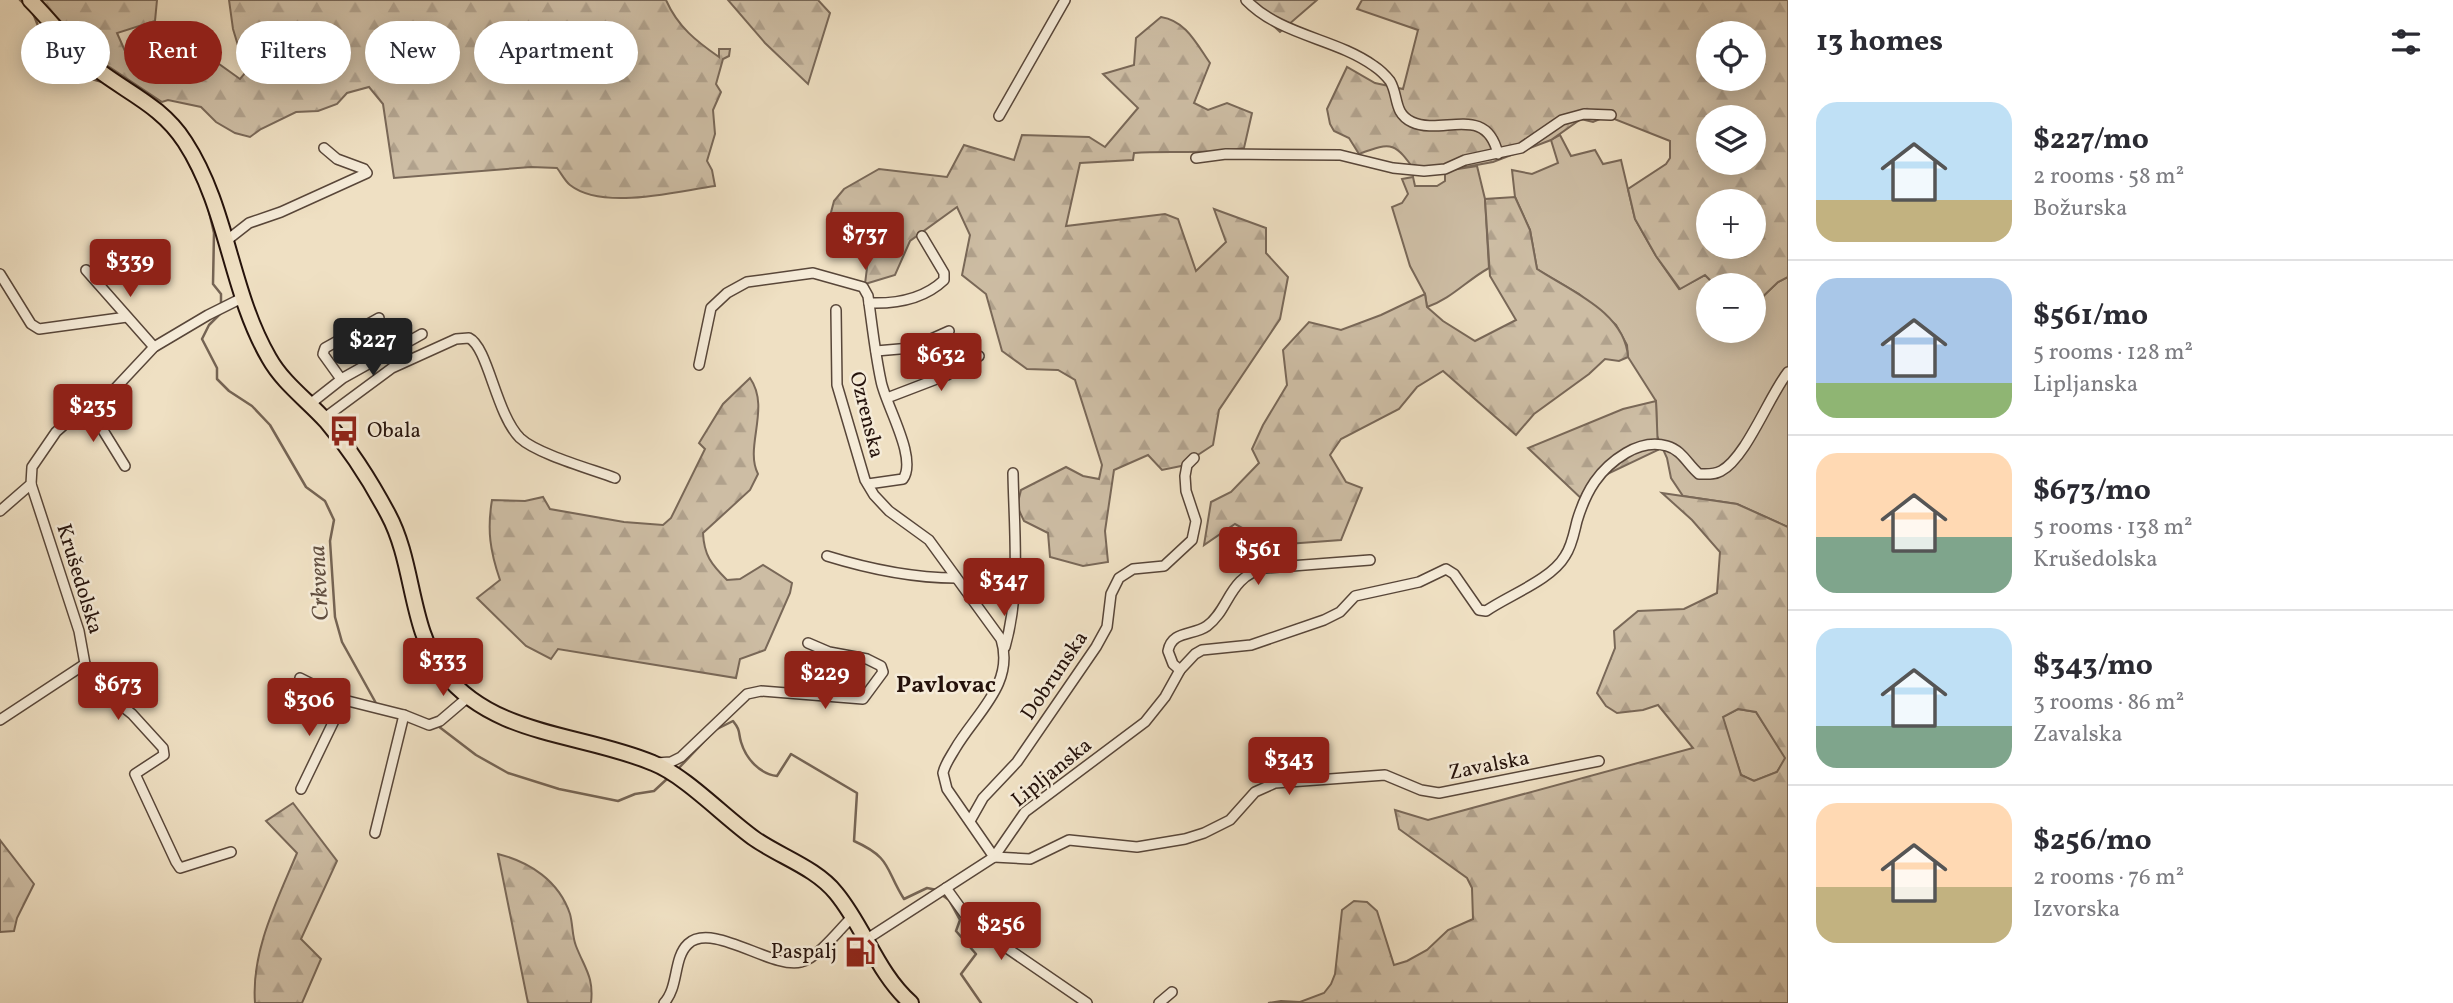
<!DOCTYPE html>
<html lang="en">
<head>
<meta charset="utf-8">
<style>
	body { margin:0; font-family:Vollkorn,serif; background:#f2f2f3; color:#2b2b33; height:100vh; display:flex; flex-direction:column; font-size:26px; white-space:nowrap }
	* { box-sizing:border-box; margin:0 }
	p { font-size:23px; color:#7c7c81 }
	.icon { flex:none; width:38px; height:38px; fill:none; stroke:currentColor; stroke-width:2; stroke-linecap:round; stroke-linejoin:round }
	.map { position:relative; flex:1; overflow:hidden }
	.panel { display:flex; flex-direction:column; background:#fff; width:665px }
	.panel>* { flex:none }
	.hud { position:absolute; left:21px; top:21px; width:665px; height:63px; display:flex; gap:14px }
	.controls { position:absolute; left:1696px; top:21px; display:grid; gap:14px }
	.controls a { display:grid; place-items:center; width:70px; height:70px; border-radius:50%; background:#fff; box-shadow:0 4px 18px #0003; font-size:35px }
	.price { position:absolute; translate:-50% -60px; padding:0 16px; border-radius:7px; background:#8f2418; color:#fff; font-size:23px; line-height:46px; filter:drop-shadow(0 2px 4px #0008) }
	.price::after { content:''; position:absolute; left:50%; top:42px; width:21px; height:16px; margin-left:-10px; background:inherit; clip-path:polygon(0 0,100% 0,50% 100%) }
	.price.current { background:#222; color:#fff }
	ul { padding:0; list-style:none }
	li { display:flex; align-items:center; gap:21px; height:175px; padding:0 28px }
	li+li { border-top:2px solid #e1e1e2 }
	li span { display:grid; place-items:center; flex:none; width:196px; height:140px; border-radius:21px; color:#555 }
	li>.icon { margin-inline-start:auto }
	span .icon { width:84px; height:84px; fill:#fffc; stroke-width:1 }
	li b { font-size:30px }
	h2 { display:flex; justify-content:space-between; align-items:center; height:84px; padding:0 28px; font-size:30px }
	.chip { padding:0 24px; border-radius:32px; background:#fff; box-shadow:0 4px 18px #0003; font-size:24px; line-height:63px }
	.chip.current { background:#8f2418; color:#fff }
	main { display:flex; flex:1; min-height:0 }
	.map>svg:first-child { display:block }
	.green { fill:#cdbda4; stroke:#796858; stroke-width:2 }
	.forest { fill:url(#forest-firs); stroke:#796858; stroke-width:2; fill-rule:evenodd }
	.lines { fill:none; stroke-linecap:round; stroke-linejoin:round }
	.stream { stroke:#756454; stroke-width:2.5 }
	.minor-casing { stroke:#584639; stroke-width:12 }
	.primary-casing { stroke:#25120b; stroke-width:18 }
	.minor { stroke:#f5ebd8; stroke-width:9 }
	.primary { stroke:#efe0c3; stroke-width:14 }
	.labels { text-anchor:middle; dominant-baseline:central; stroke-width:5; stroke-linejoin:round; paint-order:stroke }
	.street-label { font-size:21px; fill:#25120b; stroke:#f5ebd8 }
	.poi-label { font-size:21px; fill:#25120b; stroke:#f5ebd8; text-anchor:start }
	.water-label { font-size:23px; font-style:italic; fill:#614f41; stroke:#f5ebd8 }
	.quarter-label { font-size:24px; font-weight:bold; fill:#25120b; stroke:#f5ebd8 }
</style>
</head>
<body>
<main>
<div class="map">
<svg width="1788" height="1003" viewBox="0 0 1788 1003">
	<defs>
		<pattern id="forest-firs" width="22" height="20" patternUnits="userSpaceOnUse" patternTransform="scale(1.75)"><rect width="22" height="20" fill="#cdbda4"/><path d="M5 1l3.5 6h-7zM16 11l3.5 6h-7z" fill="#b0a18c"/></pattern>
	</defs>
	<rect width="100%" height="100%" fill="#efe0c3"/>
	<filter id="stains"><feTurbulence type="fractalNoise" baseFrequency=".00286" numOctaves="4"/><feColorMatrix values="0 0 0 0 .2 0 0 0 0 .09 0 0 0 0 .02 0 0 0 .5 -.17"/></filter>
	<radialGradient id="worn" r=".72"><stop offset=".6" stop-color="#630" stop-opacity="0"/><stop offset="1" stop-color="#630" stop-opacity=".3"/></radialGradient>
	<!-- green -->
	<g class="green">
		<polygon points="1560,135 1571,156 1595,150 1603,164 1621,160 1635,219 1656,256 1679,289 1705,275 1715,285 1708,285 1708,331 1754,331 1754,305 1778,282 1788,277 1788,527 1737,504 1683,496 1671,478 1667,458 1657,436 1656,401 1628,357 1627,345 1616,325 1579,294 1537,269 1530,230 1515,197 1512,170 1532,174 1558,163 1551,140"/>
		<path d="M1477,166l8,33 4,69c-22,12 -38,31 -62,39l-2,-13 -15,-28 -18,-59 10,-4 6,-9 -6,-15 11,-2 2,9h22l8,-5v-10z"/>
		<polygon points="1738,709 1756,712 1786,758 1777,772 1754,781 1741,775 1722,717"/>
	</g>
	<!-- forest -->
	<g class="forest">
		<path d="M37,0h120l-2,21 -38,12 8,18 41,20 20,-25 19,8 35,25 6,-7 -13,-43 -4,-29h437c12,27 30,41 53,57v-8h11l-1,7 -6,3 -7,25 5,8 -8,18 2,24 -8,27 5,9 3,16c-38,5 -112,25 -145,-1 -5,-4 -9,-12 -13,-17l-26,-1 -137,11 -11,-74 -14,-17 -22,6 -10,11 -19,7 -22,1 -35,17 -11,8 -15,-4 -19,-11 -15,-15 -33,-7 -6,2 -69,-46z"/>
		<polygon points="728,0 818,0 830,13 808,84 765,43"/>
		<polygon points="1246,0 1317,0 1280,32"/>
		<path d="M1362,0h426v277l-10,5 -24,23v-20h-39l-10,-10 -25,14 -24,-33 -21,-37 -7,-30 38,-25 4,-6v-17l-63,-25 -14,6 -12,-3 -30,21 -58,22 -66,12 -11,-2c-21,-29 -23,-31 -57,-18l-10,-16 -15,-7 -4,-7 -3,-15 20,-42 28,16 28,6 15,-59 -61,-21zM1708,33h46v46h-46zM1708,117h46v46h-46zM1708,201h46v46h-46z"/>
		<path d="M1161,17c25,4 35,26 49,46l-16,40 14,7 19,-7 25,10 -8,35c-36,7 -73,2 -110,5l-1,7 -53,3 -14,63 99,-12 13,5 18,52 30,-29 -12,-33 52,19v25l22,24 -8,42 -61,91 -6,35 -32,21 -19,4 -14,-15 -34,15 -9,61 3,31 -25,4 -33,-9 -2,-24 -24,-12 -7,-15 4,-16 45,-23 17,9 16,3 3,-14 -27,-85 -17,-10 -31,-1 -25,-18 -16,-57 -24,-19 8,-40 -13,-28 -47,34 -15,34 -30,9 6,-48 -25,-6 -17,-10 5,-19 10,-12 35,-20 68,8 17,-32 50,15 8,-25 67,2 16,10 33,-39 -35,-34 31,-9 2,-27z"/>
		<path d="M1515,197l15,33 7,39c33,22 88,43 91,88l-9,4 -14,-2 -16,15 -55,40 -18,21 -73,-64 -26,16 -18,22 -58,30 -11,16 16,27 16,6 -21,52 -68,5 -38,-21 -31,21 7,-43 20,-10 28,-29 -7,-14 11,-24 24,-40 -4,-35 26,-28 32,8 40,-15 44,-21 2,13 16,14 32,20 41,-21 -26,-44 -5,-77z"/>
		<path d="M750,378c21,30 -6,69 8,96l-8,16 -47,43c1,22 8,31 24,47l13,-1 23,-14 29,18 -2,10 -25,57 -25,9 -4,19 -178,-29 -7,10 -25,-13 -49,-48 23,-18c-10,-29 -13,-50 -8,-80l33,1 18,-4 7,12 74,13 39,3 8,-7 34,-69 -6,-6 24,-39z"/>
		<polygon points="1656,401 1658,450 1603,476 1586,503 1528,448 1623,409"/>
		<path d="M1662,493l75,11 51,23v476h-520l13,-2 19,1 24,-9 7,-9 4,-10 7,-64 12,-9 13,1 10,9 17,54 13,-4 20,-11 21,-20 25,-11 -1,-31 -5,-10 -68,-49 -4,-19 33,10 265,-72 -35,-43 -15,5 -26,3 -11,-7 -9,-13 18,-45 -1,-17 24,-20 46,-2 33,-16 3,-41 -28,-32zM1738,709l18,3 29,46 -8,14 -23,9 -13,-6 -18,-58z"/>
		<path d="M293,803l44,58 -36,78 20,20 -19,44h-47c-4,-52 22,-102 42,-150l-31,-32z"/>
		<polygon points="0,840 34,884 17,918 14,931 0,932"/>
		<path d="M498,854c32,8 61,27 72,60 3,11 2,22 6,32 9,23 18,31 15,57h-63z"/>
	</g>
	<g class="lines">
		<!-- stream -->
		<g class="stream">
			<polyline points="20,0 26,5"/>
			<polyline points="33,13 48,51 81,76 106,83"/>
			<polyline points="190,166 198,182"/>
			<polyline points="208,207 214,233 213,284 221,294 221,306"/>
			<polyline points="222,312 209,325 202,339 217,368 217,379 229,391 252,406 270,425 306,487 325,501 334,520 330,541 335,617 342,642 377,705"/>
			<polyline points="400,710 433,722"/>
			<polyline points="438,726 476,755 508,773 559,789 618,801 635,794 654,791 668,778"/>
			<path d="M676,771l39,-41 18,-9c8,10 5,11 8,21 5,17 19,32 36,34l14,-22 66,39 -3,48c38,17 31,28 50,58l23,-11 10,2"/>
			<polyline points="942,895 949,900 960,920 956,931 976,954 961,974 981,1003"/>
		</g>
		<!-- minor casing -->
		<g class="minor-casing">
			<g id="minor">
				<path d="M1246,0c35,36 89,38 128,66 6,4 12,10 16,15 9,15 3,32 22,41 30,14 74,-19 86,32"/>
				<polyline points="999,116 1065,0"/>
				<polyline points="1196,158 1226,154 1340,155 1393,168 1424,171 1445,169 1465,160 1521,148 1562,120 1584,114 1611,115"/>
				<polyline points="226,241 249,223 281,212 367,173 364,169 337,159 324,148"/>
				<polyline points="86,270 154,347"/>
				<polyline points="0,274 31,324 39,329 127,317"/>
				<path d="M869,303c27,1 55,-4 75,-23v-7l-22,-37"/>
				<path d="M836,310l1,75 28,95 9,15 15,16 40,29 72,99c14,45 -25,74 -46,110 -4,7 -10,15 -12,24l4,16 47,68"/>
				<polyline points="876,351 911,348 949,331"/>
				<path d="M699,365l12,-57 16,-15 20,-11 66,-9 50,14 5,9c4,28 7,57 13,85 4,23 37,77 22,98l-35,5"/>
				<polyline points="341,379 323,354 325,348 379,318"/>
				<polyline points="887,398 947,375 979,356"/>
				<polyline points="310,404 343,378 422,334"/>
				<polyline points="88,406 125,466"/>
				<path d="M323,419l69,-51 64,-29 13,-1c19,9 27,76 51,100 17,16 71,31 95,40"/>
				<polyline points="31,484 79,631 85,664 93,683 132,714 163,748 164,755 135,774 176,862 180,868 231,852"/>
				<polyline points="0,511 31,484 32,467 56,432 82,409 110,394 154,347 208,315 242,298"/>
				<path d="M827,556c42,13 84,22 129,22"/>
				<path d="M1005,647c16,-56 9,-117 8,-174"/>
				<path d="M1180,670l-7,-6 -5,-13c4,-21 25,-15 39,-25 23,-17 21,-49 58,-58l105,-8"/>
				<polyline points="300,678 344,700 404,715 429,725 440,721 467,698"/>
				<polyline points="0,720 85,664"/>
				<polyline points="656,763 671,762 681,757 747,694 761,691 863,699 883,672 881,666 867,659 829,652 808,643"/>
				<polyline points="301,789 344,700"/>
				<polyline points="970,821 983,798 1017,762 1096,647 1107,627 1111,594 1119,578 1133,569 1164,566 1192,540 1196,521 1186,491 1185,476 1187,465 1194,458"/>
				<polyline points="375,833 404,715"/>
				<polyline points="994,857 1030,859 1069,840 1137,847 1185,839 1204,833 1230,820 1255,792 1275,783 1385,775 1421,790 1439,793 1599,761"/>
				<polyline points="946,888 972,924 1087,1003"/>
				<path d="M867,939l127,-82 31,-45 120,-90 20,-25 15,-27 15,-16 7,-4 49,-5 73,-25 16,-8 15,-16 64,-14 27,-13 8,5 25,36 7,1c23,-16 65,-31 79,-55 7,-10 9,-23 12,-35 9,-30 22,-52 49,-68 12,-7 27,-11 41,-7 15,4 21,19 32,28 8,0 15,1 22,-3 25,-13 48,-75 67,-99"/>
				<path d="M664,1003c15,-16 9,-45 24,-59 24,-23 85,26 113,18 17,-4 39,-33 52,-46"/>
				<polyline points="1159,1003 1172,992"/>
			</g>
		</g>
		<!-- primary casing -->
		<g class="primary-casing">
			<path id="primary" d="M30,0c20,20 37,43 58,62 34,29 72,41 97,80 43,66 45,149 84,216 14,25 38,42 57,63 24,28 45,61 62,93 27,50 21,115 56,159 51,64 138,60 209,90 33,13 71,54 102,76 26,18 61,29 81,54 29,35 41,80 75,110"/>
		</g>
		<!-- minor -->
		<use href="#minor" class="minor"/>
		<!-- primary -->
		<use href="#primary" class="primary"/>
	</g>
	<!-- icons -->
	<defs>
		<g id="bus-bare" transform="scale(2.415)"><path d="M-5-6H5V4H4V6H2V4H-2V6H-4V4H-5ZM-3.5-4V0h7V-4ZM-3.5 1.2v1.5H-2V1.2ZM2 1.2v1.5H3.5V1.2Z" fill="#8f2418" stroke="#f5ebd8" stroke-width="2.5" paint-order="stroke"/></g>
		<g id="fuel-bare" transform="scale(2.415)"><path d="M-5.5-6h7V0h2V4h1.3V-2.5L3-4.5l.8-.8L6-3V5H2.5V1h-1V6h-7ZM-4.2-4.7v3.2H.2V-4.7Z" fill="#8f2418" stroke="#f5ebd8" stroke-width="2.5" paint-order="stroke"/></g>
	</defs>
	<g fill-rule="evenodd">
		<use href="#bus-bare" x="344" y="431"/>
		<use href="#fuel-bare" x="860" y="952"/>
	</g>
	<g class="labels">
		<!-- street labels -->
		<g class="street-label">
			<text transform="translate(866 415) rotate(76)">Ozrenska</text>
			<text transform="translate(79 579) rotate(73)">Krušedolska</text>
			<text transform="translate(1055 676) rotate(-56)">Dobrunska</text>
			<text transform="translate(1489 766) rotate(-11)">Zavalska</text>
			<text transform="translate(1052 773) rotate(-39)">Lipljanska</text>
		</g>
		<!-- poi labels -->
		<g class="poi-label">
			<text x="367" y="431">Obala</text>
			<text x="837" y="952" text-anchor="end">Paspalj</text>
		</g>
		<!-- water labels -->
		<g class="water-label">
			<text transform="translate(320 583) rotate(-93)">Crkvena</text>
		</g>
		<!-- quarter labels -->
		<g class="quarter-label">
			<text x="946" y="686">Pavlovac</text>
		</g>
	</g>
	<rect width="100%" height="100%" filter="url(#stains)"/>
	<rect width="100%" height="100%" fill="url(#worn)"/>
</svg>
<div class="controls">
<a><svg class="icon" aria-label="locate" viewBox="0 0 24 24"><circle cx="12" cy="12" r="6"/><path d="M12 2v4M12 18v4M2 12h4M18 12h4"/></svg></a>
<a><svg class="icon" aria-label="layers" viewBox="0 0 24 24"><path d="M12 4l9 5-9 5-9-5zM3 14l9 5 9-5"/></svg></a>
<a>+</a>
<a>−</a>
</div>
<b class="price" style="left:865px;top:272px">$737</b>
<b class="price" style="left:130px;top:299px">$339</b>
<b class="price current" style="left:373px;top:378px">$227</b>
<b class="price" style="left:941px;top:393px">$632</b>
<b class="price" style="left:93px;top:444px">$235</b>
<b class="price" style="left:1258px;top:587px">$561</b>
<b class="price" style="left:1004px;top:618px">$347</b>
<b class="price" style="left:443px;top:698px">$333</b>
<b class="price" style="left:825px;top:711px">$229</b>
<b class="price" style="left:118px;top:722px">$673</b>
<b class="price" style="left:309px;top:738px">$306</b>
<b class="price" style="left:1289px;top:797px">$343</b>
<b class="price" style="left:1001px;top:962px">$256</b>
<div class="hud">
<a class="chip">Buy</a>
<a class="chip current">Rent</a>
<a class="chip">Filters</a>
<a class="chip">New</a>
<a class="chip">Apartment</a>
</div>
</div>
<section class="panel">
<h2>13 homes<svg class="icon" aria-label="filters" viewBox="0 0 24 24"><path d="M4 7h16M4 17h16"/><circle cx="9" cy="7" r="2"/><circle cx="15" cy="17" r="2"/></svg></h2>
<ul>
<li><span style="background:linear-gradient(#bfe0f5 70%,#c2b280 0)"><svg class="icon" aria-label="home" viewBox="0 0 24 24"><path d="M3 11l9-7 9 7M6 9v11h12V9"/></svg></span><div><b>$227/mo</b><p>2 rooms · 58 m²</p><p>Božurska</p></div></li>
<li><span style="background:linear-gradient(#a9c7e8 75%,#8fb573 0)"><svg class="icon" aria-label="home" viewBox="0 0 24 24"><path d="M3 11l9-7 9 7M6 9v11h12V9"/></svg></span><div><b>$561/mo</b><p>5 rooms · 128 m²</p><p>Lipljanska</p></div></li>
<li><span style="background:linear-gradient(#ffd9b3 60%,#7fa58c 0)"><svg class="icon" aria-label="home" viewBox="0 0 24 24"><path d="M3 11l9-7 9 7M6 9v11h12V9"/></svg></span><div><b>$673/mo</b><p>5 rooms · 138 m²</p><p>Krušedolska</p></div></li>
<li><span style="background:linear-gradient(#bfe0f5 70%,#7fa58c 0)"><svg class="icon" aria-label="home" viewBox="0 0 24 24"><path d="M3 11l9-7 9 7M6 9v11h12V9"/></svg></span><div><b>$343/mo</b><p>3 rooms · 86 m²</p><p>Zavalska</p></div></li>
<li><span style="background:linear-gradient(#ffd9b3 60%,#c2b280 0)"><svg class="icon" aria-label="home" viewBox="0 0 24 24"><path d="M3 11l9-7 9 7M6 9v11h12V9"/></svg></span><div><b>$256/mo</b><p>2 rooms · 76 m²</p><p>Izvorska</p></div></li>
</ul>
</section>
</main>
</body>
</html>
